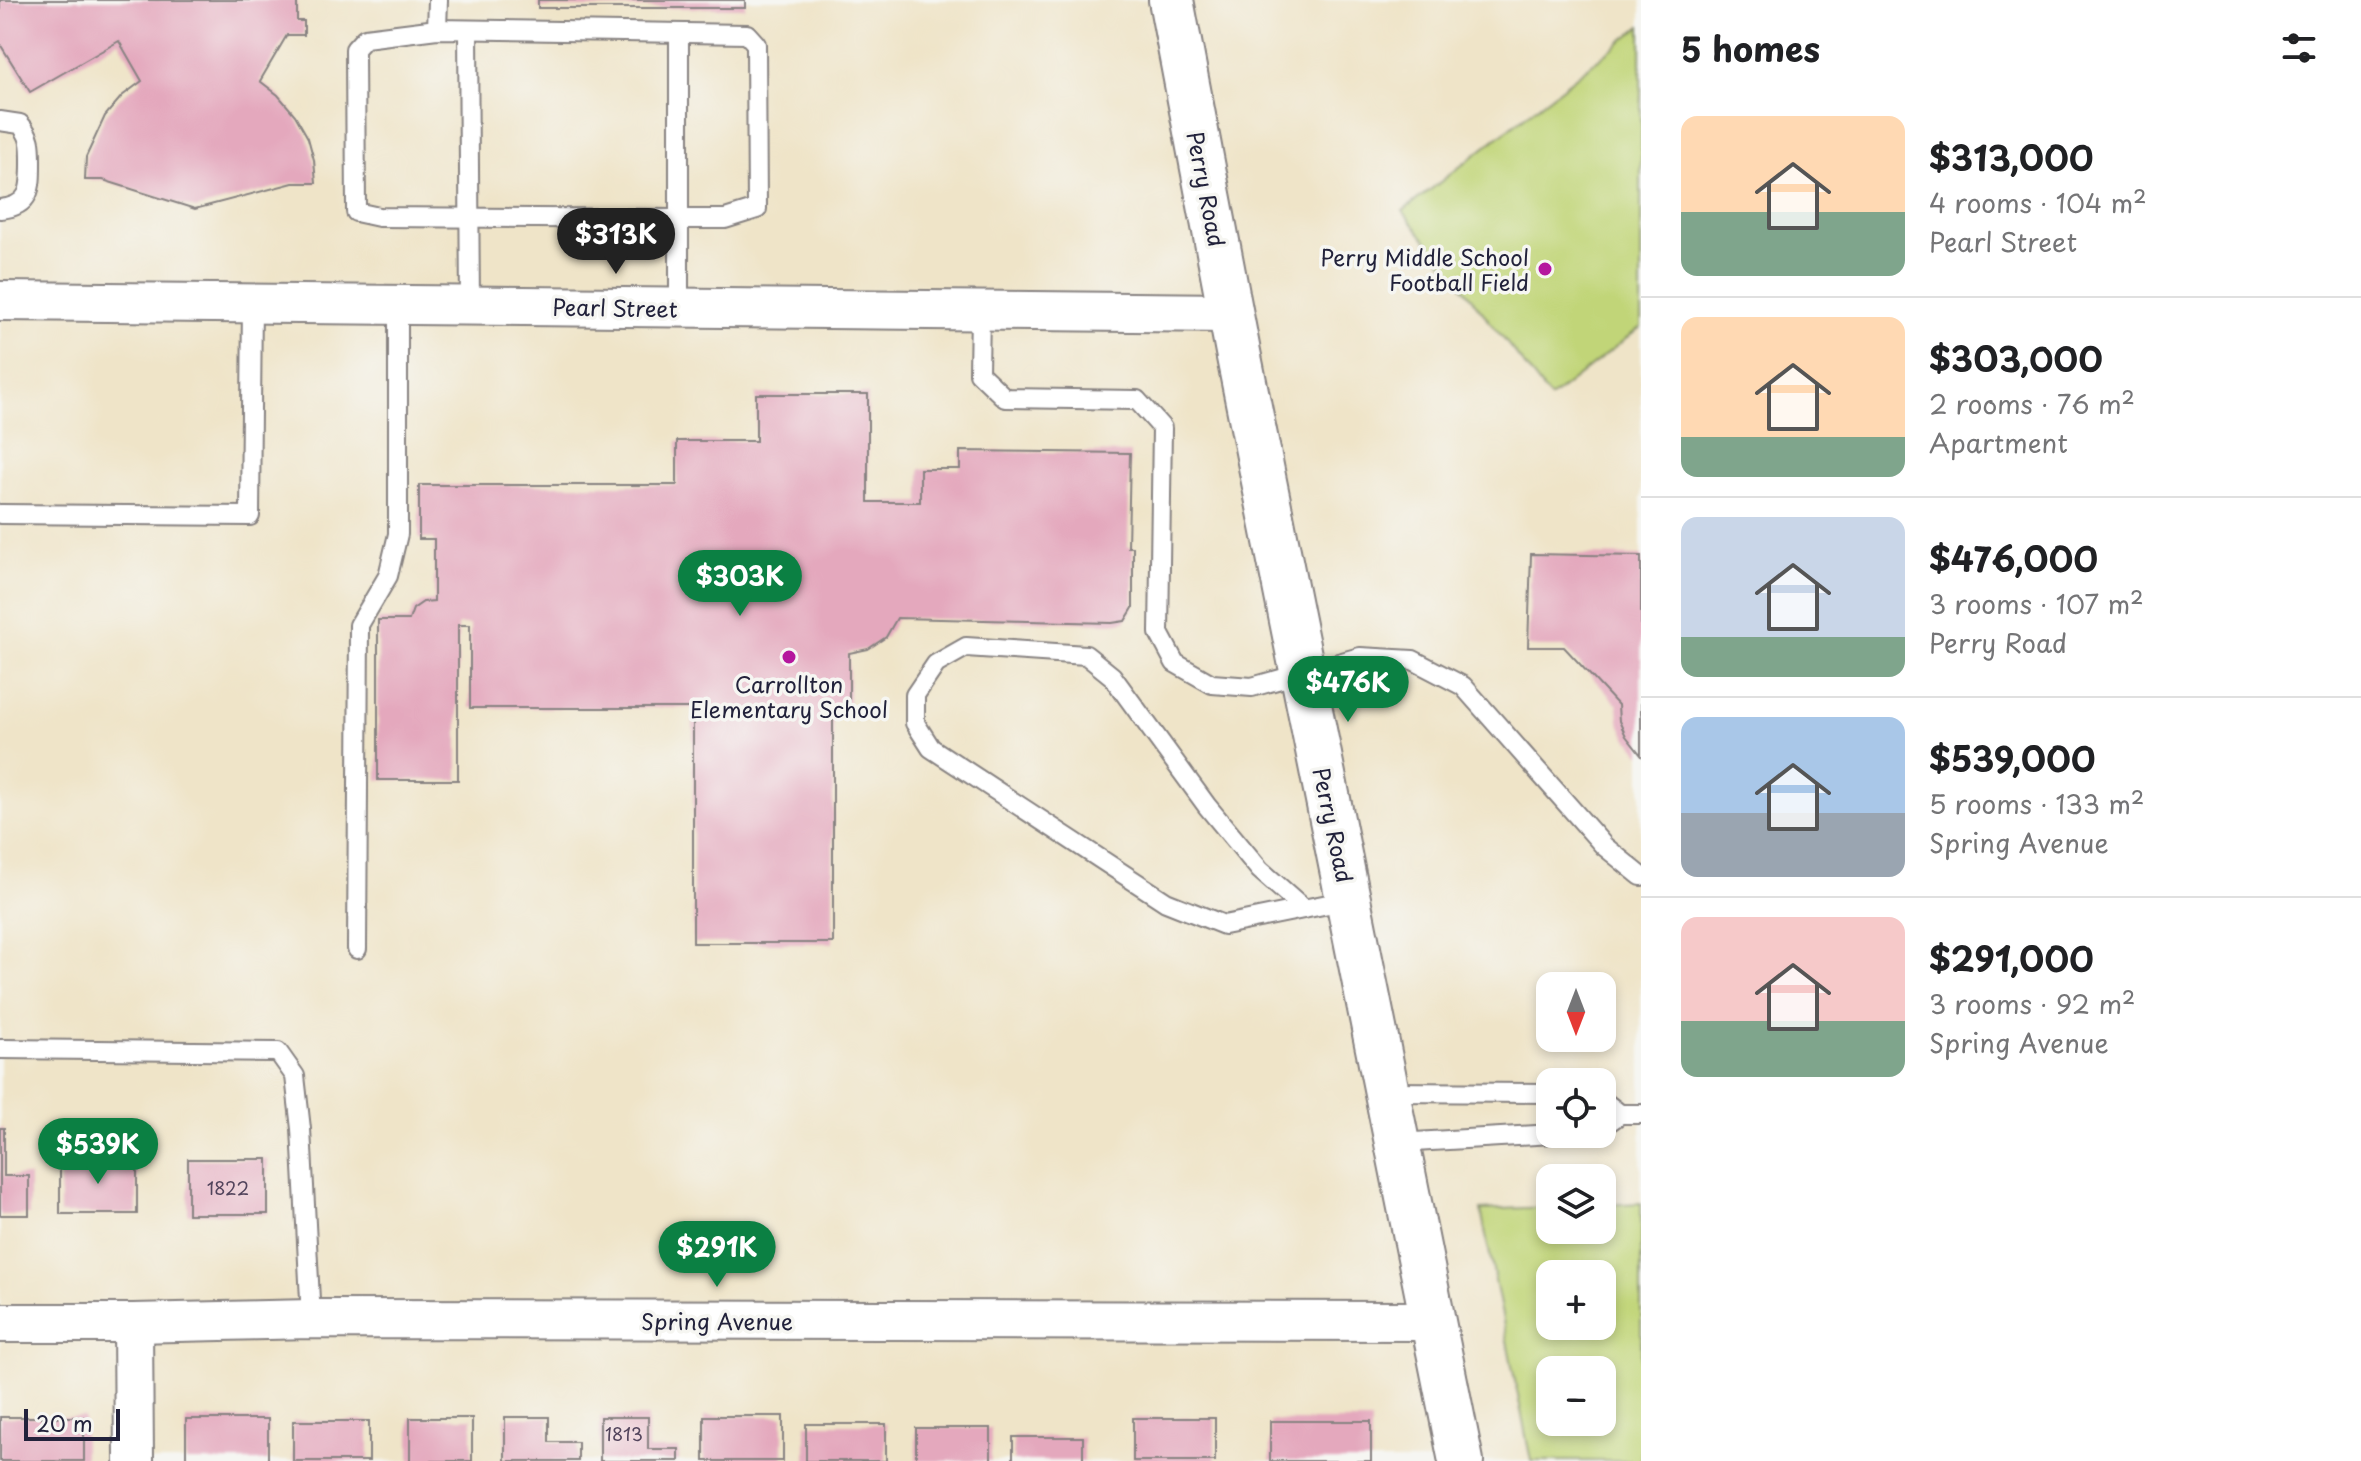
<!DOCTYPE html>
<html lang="en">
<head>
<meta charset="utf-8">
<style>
	body { margin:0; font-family:"Playpen Sans",sans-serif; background:#f6f6f6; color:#202124; height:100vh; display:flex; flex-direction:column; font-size:30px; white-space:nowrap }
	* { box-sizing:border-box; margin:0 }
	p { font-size:26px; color:#757577 }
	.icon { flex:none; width:44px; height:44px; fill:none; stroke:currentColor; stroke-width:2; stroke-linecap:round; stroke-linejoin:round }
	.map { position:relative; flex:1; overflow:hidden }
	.sheet { display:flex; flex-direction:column; background:#fff; width:720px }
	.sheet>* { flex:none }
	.needle { width:52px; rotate:180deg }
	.controls { position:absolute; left:1536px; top:972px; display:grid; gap:16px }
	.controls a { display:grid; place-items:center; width:80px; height:80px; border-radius:16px; background:#fff; box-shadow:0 4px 12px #0003; font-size:40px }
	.scale { position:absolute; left:24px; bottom:20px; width:96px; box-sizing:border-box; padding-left:8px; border:4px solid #22223b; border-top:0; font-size:22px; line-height:28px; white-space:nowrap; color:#22223b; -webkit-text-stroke:6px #f6f6f2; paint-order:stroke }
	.price { position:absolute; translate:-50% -68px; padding:0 18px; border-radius:28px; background:#0b8043; color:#fff; font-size:26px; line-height:52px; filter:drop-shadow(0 2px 4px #0008) }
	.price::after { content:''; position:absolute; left:50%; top:48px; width:24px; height:18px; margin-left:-12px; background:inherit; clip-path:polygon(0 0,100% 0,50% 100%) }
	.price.selected { background:#222; color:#fff }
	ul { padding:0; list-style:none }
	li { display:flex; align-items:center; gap:24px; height:200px; padding:0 40px }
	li+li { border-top:2px solid #e0e0e0 }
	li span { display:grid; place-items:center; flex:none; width:224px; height:160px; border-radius:16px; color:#555 }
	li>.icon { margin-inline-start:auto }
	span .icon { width:96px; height:96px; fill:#fffc; stroke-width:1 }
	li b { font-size:34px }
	h2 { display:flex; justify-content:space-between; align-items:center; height:96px; padding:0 40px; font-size:34px }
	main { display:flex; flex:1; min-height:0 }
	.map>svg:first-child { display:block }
	.green { fill:#c1d578; stroke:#727c5a; stroke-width:2; fill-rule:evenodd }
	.building { fill:#e4a8bd }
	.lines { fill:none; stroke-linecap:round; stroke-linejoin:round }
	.service-casing { stroke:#888382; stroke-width:22 }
	.minor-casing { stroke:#888382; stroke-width:42 }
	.tertiary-casing { stroke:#888382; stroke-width:48 }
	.service { stroke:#fff; stroke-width:18 }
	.minor { stroke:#fff; stroke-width:38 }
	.tertiary { stroke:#fff; stroke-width:44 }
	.poi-dot { fill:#b5179e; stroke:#f6f6f2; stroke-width:3 }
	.labels { text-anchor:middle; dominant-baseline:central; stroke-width:7; stroke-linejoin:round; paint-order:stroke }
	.number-label { font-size:18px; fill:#52445c }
	.street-label { font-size:22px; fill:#22223b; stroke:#f6f6f2 }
	.poi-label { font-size:22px; fill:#22223b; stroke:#f6f6f2; text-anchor:end }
</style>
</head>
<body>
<main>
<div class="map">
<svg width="1641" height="1461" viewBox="0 0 1641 1461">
	<rect width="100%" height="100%" fill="#f6f6f2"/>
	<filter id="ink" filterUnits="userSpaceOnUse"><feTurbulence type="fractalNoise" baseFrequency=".0125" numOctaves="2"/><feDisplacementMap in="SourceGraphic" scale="16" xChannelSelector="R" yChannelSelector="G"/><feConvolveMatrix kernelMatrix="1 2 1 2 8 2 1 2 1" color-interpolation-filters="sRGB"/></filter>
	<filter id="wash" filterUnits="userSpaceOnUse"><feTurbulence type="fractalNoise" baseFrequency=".006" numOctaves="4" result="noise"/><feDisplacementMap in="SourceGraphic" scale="32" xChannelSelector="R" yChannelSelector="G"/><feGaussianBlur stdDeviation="1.8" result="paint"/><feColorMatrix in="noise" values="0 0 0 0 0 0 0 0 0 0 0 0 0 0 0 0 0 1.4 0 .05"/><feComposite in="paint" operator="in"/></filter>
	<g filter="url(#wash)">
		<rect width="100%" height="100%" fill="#efe4c8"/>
		<!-- green -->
		<g class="green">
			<polygon points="1641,26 1641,327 1550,398 1403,211"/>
			<path d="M1641,1203v258h-110l-50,-251 69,-3v23h52v-25zM1550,1274h52v52h-52zM1550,1370h52v52h-52z"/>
		</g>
		<g id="blocks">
			<!-- building -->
			<g class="building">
				<polygon points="0,0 297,0 297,21 304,21 304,35 287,35 260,81 278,95 295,115 308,138 314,160 316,183 293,183 195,209 103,180 85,180 86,157 105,116 122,96 142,81 119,41 30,92 0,44"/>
				<rect x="538" y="0" width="207" height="8"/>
				<polygon points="756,394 868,394 868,502 920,502 920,469 960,469 960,451 1130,453 1128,547 1133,547 1133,608 1125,621 1112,623 897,618 886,637 868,649 849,653 849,708 833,708 833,943 693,943 693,708 470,708 470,625 458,625 458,780 378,780 378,620 409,620 413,609 423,602 434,601 434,539 419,539 419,485 677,485 677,441 756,441"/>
				<polygon points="1531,554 1641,556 1641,755 1626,736 1619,721 1618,705 1564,647 1528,647"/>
				<polygon points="0,1128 4,1128 4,1176 29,1176 29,1215 0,1215"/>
				<rect x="60" y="1158" width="77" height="56"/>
				<rect x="188" y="1159" width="80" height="55"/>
				<rect x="704" y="1416" width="79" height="45"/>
				<rect x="0" y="1417" width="84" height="44"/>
				<polygon points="505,1417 549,1417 549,1442 578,1442 578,1461 505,1461"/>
				<polygon points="600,1417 648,1417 648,1449 679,1449 679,1461 600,1461"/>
				<rect x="410" y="1418" width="62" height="43"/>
				<rect x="1133" y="1418" width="82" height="43"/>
				<rect x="186" y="1419" width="82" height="42"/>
				<rect x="293" y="1421" width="76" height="40"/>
				<rect x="1270" y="1421" width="101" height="40"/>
				<rect x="806" y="1424" width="80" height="37"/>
				<rect x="916" y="1428" width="75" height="33"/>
				<rect x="1013" y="1437" width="70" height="24"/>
			</g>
		</g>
	</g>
	<g filter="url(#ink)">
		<use href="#blocks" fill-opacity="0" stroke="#888382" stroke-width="2"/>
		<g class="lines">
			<!-- service casing -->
			<g class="service-casing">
				<g id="service">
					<polyline points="437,29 747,34 756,44 757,209 725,219 680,219 379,217 356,212 355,49 365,38 437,29 438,0"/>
					<polyline points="468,30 470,306"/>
					<path d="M0,121l20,3c11,12 11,21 11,36 0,27 1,46 -31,49"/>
					<polyline points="679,308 679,34"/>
					<polyline points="980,311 979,373 1005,398 1137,400 1162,428 1159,633 1175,663 1212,684 1252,687 1360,657 1413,660 1463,686 1604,846 1641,876"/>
					<polyline points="0,514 250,516 252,303"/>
					<polyline points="1302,907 1260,870 1207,806 1112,676 1086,655 966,647 936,664 915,695 915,723 931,748 1166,902 1224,925 1348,900"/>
					<polyline points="357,949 359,625 388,576 398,534 398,304"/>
					<polyline points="0,1049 278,1052 295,1076 301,1129 311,1319"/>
					<polyline points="1388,1092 1550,1093"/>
					<polyline points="1602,1100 1620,1114 1602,1127"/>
					<polyline points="1620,1114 1641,1114"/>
					<polyline points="1397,1143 1553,1134"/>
				</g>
			</g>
			<!-- minor casing -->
			<g class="minor-casing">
				<g id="minor">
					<polyline points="0,301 1231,313"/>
					<polyline points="0,1323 133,1323 311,1319 1433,1321"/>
					<polyline points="133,1323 134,1461"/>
				</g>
			</g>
			<!-- tertiary casing -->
			<g class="tertiary-casing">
				<polyline id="tertiary" points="1171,0 1238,352 1461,1461"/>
			</g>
			<!-- service -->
			<use href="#service" class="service"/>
			<!-- minor -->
			<use href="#minor" class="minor"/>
			<!-- tertiary -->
			<use href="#tertiary" class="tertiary"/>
		</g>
	</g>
	<!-- markers -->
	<g class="poi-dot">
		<circle cx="1545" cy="269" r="8"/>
		<circle cx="789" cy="657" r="8"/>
	</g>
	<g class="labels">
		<!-- number labels -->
		<g class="number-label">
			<text x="228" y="1187">1822</text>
			<text x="624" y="1433">1813</text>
		</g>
		<!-- street labels -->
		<g class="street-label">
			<text transform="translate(1207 189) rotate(79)">Perry Road</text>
			<text transform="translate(615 307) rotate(1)">Pearl Street</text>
			<text transform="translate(1334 825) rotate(78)">Perry Road</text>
			<text x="717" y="1320">Spring Avenue</text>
		</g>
		<!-- poi labels -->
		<g class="poi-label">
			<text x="1529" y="256">Perry Middle School<tspan x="1529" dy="25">Football Field</tspan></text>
			<text x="789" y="683" text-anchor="middle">Carrollton<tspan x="789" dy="25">Elementary School</tspan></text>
		</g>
	</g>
</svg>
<div class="controls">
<a><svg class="needle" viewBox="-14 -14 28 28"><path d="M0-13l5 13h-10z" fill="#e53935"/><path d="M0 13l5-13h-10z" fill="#757577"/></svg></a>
<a><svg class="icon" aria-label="locate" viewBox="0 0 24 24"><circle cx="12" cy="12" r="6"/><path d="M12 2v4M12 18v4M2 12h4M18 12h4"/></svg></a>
<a><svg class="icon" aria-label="layers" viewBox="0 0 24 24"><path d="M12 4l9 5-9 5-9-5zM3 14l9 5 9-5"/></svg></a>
<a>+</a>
<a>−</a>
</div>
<div class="scale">20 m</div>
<b class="price selected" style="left:616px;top:276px">$313K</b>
<b class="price" style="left:740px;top:618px">$303K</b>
<b class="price" style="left:1348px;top:724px">$476K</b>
<b class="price" style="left:98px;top:1186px">$539K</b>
<b class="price" style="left:717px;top:1289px">$291K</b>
</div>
<section class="sheet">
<h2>5 homes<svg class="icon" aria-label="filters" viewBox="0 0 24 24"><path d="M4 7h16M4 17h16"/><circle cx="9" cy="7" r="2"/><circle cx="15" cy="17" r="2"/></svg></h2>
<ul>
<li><span style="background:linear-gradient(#ffd9b3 60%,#7fa58c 0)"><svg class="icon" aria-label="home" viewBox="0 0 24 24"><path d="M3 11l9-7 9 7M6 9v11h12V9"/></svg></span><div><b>$313,000</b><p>4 rooms · 104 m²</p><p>Pearl Street</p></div></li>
<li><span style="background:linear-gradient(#ffd9b3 75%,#7fa58c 0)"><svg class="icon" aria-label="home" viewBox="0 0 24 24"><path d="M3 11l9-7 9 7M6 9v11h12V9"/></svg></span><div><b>$303,000</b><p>2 rooms · 76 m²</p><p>Apartment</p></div></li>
<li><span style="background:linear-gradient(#c9d6e8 75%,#7fa58c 0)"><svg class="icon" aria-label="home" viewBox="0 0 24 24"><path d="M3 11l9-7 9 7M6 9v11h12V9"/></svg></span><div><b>$476,000</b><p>3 rooms · 107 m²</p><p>Perry Road</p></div></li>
<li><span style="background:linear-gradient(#a9c7e8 60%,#9aa5b1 0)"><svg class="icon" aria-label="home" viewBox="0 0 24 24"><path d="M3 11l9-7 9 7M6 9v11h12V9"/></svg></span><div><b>$539,000</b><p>5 rooms · 133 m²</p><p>Spring Avenue</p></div></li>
<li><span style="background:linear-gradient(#f6c9c9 65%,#7fa58c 0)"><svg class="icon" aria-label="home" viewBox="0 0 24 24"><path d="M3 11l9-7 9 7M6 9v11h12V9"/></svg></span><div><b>$291,000</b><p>3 rooms · 92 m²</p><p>Spring Avenue</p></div></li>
</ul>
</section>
</main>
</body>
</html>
